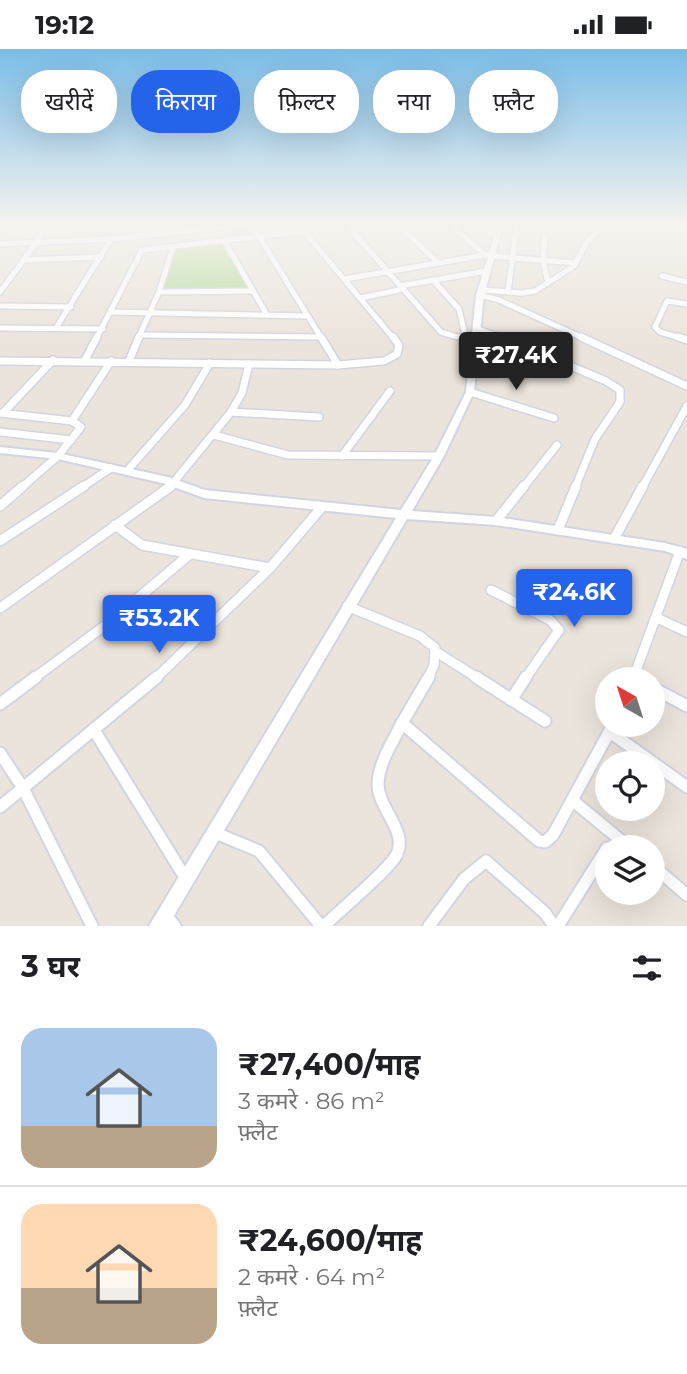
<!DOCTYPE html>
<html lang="hi">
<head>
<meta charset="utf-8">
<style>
	body { margin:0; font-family:Montserrat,"Noto Sans Devanagari",sans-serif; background:#f2f2f2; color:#202124; height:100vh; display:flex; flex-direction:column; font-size:26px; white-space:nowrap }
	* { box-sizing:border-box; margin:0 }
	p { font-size:23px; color:#757577 }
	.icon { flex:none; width:38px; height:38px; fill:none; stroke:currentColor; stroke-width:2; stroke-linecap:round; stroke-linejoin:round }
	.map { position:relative; height:877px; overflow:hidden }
	.panel { display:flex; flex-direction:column; background:#fff; flex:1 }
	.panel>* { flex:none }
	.banner { position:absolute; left:21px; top:21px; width:646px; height:63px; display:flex; gap:14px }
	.needle { width:46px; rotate:321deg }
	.controls { position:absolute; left:595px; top:618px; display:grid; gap:14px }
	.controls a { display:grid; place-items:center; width:70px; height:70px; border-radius:50%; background:#fff; box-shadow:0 7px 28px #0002; font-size:35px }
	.price { position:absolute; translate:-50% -60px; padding:0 16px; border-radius:7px; background:#2563eb; color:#fff; font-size:23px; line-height:46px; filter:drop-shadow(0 2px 4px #0008) }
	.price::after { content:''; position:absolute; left:50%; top:42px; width:21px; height:16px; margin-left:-10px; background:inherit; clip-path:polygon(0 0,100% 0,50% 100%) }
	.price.active { background:#222; color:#fff }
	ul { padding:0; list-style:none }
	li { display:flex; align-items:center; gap:21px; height:175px; padding:0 21px }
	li+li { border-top:2px solid #e0e0e0 }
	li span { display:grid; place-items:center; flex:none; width:196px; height:140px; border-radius:21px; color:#555 }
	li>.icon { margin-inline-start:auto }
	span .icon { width:84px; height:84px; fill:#fffc; stroke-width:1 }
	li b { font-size:30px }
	h2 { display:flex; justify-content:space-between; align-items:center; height:84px; padding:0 21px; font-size:30px }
	.chip { padding:0 24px; border-radius:28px; background:#fff; box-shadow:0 7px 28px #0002; font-size:24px; line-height:63px }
	.chip.active { background:#2563eb; color:#fff }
	.status { display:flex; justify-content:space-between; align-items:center; height:49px; padding:0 35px; background:#fff; direction:ltr }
	.status svg { height:19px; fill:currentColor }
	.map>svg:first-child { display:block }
	.green { fill:#b3de9b }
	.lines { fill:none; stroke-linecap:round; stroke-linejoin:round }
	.street-far3-casing { stroke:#d1d5e1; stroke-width:8 }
	.street-far2-casing { stroke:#d1d5e1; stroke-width:10 }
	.street-far1-casing { stroke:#d1d5e1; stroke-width:12 }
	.street-casing { stroke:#d1d5e1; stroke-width:15 }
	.secondary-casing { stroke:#d1d5e1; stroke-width:4 }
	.street-far3 { stroke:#fff; stroke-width:5 }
	.street-far2 { stroke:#fff; stroke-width:7 }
	.street-far1 { stroke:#fff; stroke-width:9 }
	.street { stroke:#fff; stroke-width:11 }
	.secondary { fill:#fff; fill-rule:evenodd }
</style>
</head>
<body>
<div class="status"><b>19:12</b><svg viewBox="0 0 49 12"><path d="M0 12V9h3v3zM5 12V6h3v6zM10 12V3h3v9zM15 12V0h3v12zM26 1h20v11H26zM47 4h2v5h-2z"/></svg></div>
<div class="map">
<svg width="687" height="877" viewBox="0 0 687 877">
	<rect width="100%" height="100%" fill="#ebe4dc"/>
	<!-- green -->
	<polygon class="green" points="225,193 253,242 159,243 173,198"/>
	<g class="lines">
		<!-- street-far3 casing -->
		<g class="street-far3-casing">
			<g id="street-far3">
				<polyline points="245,175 260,189 322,290"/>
				<polyline points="298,175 394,290"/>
				<polyline points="346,175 441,283 457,288 476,285"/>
				<polyline points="398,175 438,214"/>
				<polyline points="450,175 484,205"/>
				<polyline points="476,175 497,187"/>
				<polyline points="545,188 543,211 548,234"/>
				<polyline points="225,193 267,266"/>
				<polyline points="0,195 111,190 251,175"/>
				<polyline points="491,207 576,214"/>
				<polyline points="24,211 101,208"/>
				<polyline points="662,227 687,233"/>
				<polyline points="345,230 491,205"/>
				<polyline points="433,231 459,260 465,286"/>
				<polyline points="400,237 487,222"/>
				<polyline points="482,241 522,244 535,242 574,217 588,191 606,175"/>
				<polyline points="0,243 36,194 46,175"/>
				<polyline points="159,243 253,242"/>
				<polyline points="508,243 516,181"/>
				<polyline points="480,246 499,251 585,290"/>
				<polyline points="361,249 403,240"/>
				<polyline points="0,257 71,258"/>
				<polyline points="112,263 308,267"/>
				<polyline points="0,279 103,280"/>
				<polyline points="56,279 111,190"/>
				<polyline points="478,280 507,290"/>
				<polyline points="140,286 320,288"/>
				<polyline points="96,290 142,201 306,182"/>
				<polyline points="138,290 159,243 173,198"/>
				<polyline points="684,290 660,283 655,278 667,252 687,255"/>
			</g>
		</g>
		<!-- street-far2 casing -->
		<g class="street-far2-casing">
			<g id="street-far2">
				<polyline points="321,288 338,316"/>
				<polyline points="502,288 606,332 620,341 620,353 595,390 575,439"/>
				<polyline points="581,288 687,337"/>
				<polyline points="678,288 687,291"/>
				<polyline points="85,311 97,288"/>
				<polyline points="0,312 338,316 384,312 397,305 399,296 393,288"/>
				<polyline points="129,312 139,288"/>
				<polyline points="470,343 554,369"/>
				<polyline points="231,363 319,368"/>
				<polyline points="0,364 72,372 81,378 58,407 21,439"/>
				<polyline points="3,364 53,311"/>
				<polyline points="72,372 111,312"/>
				<polyline points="0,383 71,391"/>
				<polyline points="214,386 288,406 439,407"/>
				<polyline points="342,407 390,342"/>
				<polyline points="127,422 185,356 210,314"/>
				<polyline points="81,439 111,419"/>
				<polyline points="169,439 231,363 242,344 249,315"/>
				<polyline points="523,439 557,396"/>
				<polyline points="642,439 687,357"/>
			</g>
		</g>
		<!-- street-far1 casing -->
		<g class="street-far1-casing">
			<g id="street-far1">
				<polyline points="0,457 23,437"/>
				<polyline points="496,472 524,437"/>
				<polyline points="115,476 142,496 270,519"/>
				<polyline points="558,481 576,437"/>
				<polyline points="614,490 643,437"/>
				<polyline points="0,492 84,437"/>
				<polyline points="491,541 550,571 559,581 525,630"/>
				<polyline points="347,557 420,587 435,599 434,616 428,630"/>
				<polyline points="0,559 171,437"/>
				<polyline points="657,569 687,583"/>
				<polyline points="438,604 479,630"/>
				<polyline points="33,630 111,572 190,505"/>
				<polyline points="155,630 270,519 322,458"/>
				<polyline points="633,630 680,502"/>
			</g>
		</g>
		<!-- street casing -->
		<g class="street-casing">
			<g id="street">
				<polyline points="429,628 402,674 539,792 545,793 553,786 613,676"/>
				<polyline points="476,628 545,672"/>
				<polyline points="653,639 687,657"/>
				<polyline points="511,651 526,628"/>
				<polyline points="0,655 36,628"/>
				<polyline points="94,681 186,830"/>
				<polyline points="610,683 687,738"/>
				<polyline points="0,704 23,739 92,877"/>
				<polyline points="572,751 629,798"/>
				<polyline points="0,758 157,628"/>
				<polyline points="213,783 259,802 321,877"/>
				<polyline points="653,817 687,846"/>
				<polyline points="165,865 175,877"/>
				<path d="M324,877c14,-14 67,-58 73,-72 11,-24 -20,-46 -19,-71 1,-21 15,-41 24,-60"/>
				<polyline points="429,877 464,830 486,812 545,864 554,877"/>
				<polyline points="558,877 607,799"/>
			</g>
		</g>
		<!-- secondary casing -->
		<g class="secondary-casing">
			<g id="secondary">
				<polygon points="0,175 5,175 2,180 0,181"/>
				<polygon points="498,175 504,175 484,246 474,343 444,407 412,462 496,468 665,494 687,500 687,510 665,502 496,476 407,470 168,877 149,877 396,469 204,449 166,435 58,410 0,404 0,398 58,404 168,428 205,441 401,461 434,407 466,343 476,246"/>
			</g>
		</g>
		<!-- street-far3 -->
		<use href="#street-far3" class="street-far3"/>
		<!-- street-far2 -->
		<use href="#street-far2" class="street-far2"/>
		<!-- street-far1 -->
		<use href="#street-far1" class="street-far1"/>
		<!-- street -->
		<use href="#street" class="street"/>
		<!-- secondary -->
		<use href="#secondary" class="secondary"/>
	</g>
	<!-- sky -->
	<linearGradient id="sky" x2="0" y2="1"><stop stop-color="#7abde8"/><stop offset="0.59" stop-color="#f6f3ef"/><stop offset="1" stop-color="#f6f3ef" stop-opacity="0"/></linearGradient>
	<rect width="687" height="297" fill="url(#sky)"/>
</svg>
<div class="controls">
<a><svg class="needle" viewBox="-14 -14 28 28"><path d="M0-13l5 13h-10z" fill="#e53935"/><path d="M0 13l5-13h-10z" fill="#757577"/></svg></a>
<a><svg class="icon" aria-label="locate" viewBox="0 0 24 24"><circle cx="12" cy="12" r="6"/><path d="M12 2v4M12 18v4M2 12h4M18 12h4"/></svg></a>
<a><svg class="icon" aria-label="layers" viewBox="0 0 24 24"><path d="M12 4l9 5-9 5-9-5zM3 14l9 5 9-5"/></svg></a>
</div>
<b class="price active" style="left:516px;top:343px">₹27.4K</b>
<b class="price" style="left:574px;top:580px">₹24.6K</b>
<b class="price" style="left:159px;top:606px">₹53.2K</b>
<div class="banner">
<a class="chip">खरीदें</a>
<a class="chip active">किराया</a>
<a class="chip">फ़िल्टर</a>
<a class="chip">नया</a>
<a class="chip">फ़्लैट</a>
</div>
</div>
<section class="panel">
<h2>3 घर<svg class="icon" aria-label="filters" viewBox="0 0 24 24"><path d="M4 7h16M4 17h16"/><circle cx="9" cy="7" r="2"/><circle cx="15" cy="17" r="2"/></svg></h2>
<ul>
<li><span style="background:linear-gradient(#a9c7e8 70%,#b9a48a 0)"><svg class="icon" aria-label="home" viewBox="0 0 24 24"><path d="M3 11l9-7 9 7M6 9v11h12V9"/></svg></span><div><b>₹27,400/माह</b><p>3 कमरे · 86 m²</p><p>फ़्लैट</p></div></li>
<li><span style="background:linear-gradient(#ffd9b3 60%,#b9a48a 0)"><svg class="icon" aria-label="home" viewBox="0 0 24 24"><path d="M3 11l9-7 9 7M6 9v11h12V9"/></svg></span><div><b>₹24,600/माह</b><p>2 कमरे · 64 m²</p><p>फ़्लैट</p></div></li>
</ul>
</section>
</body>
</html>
